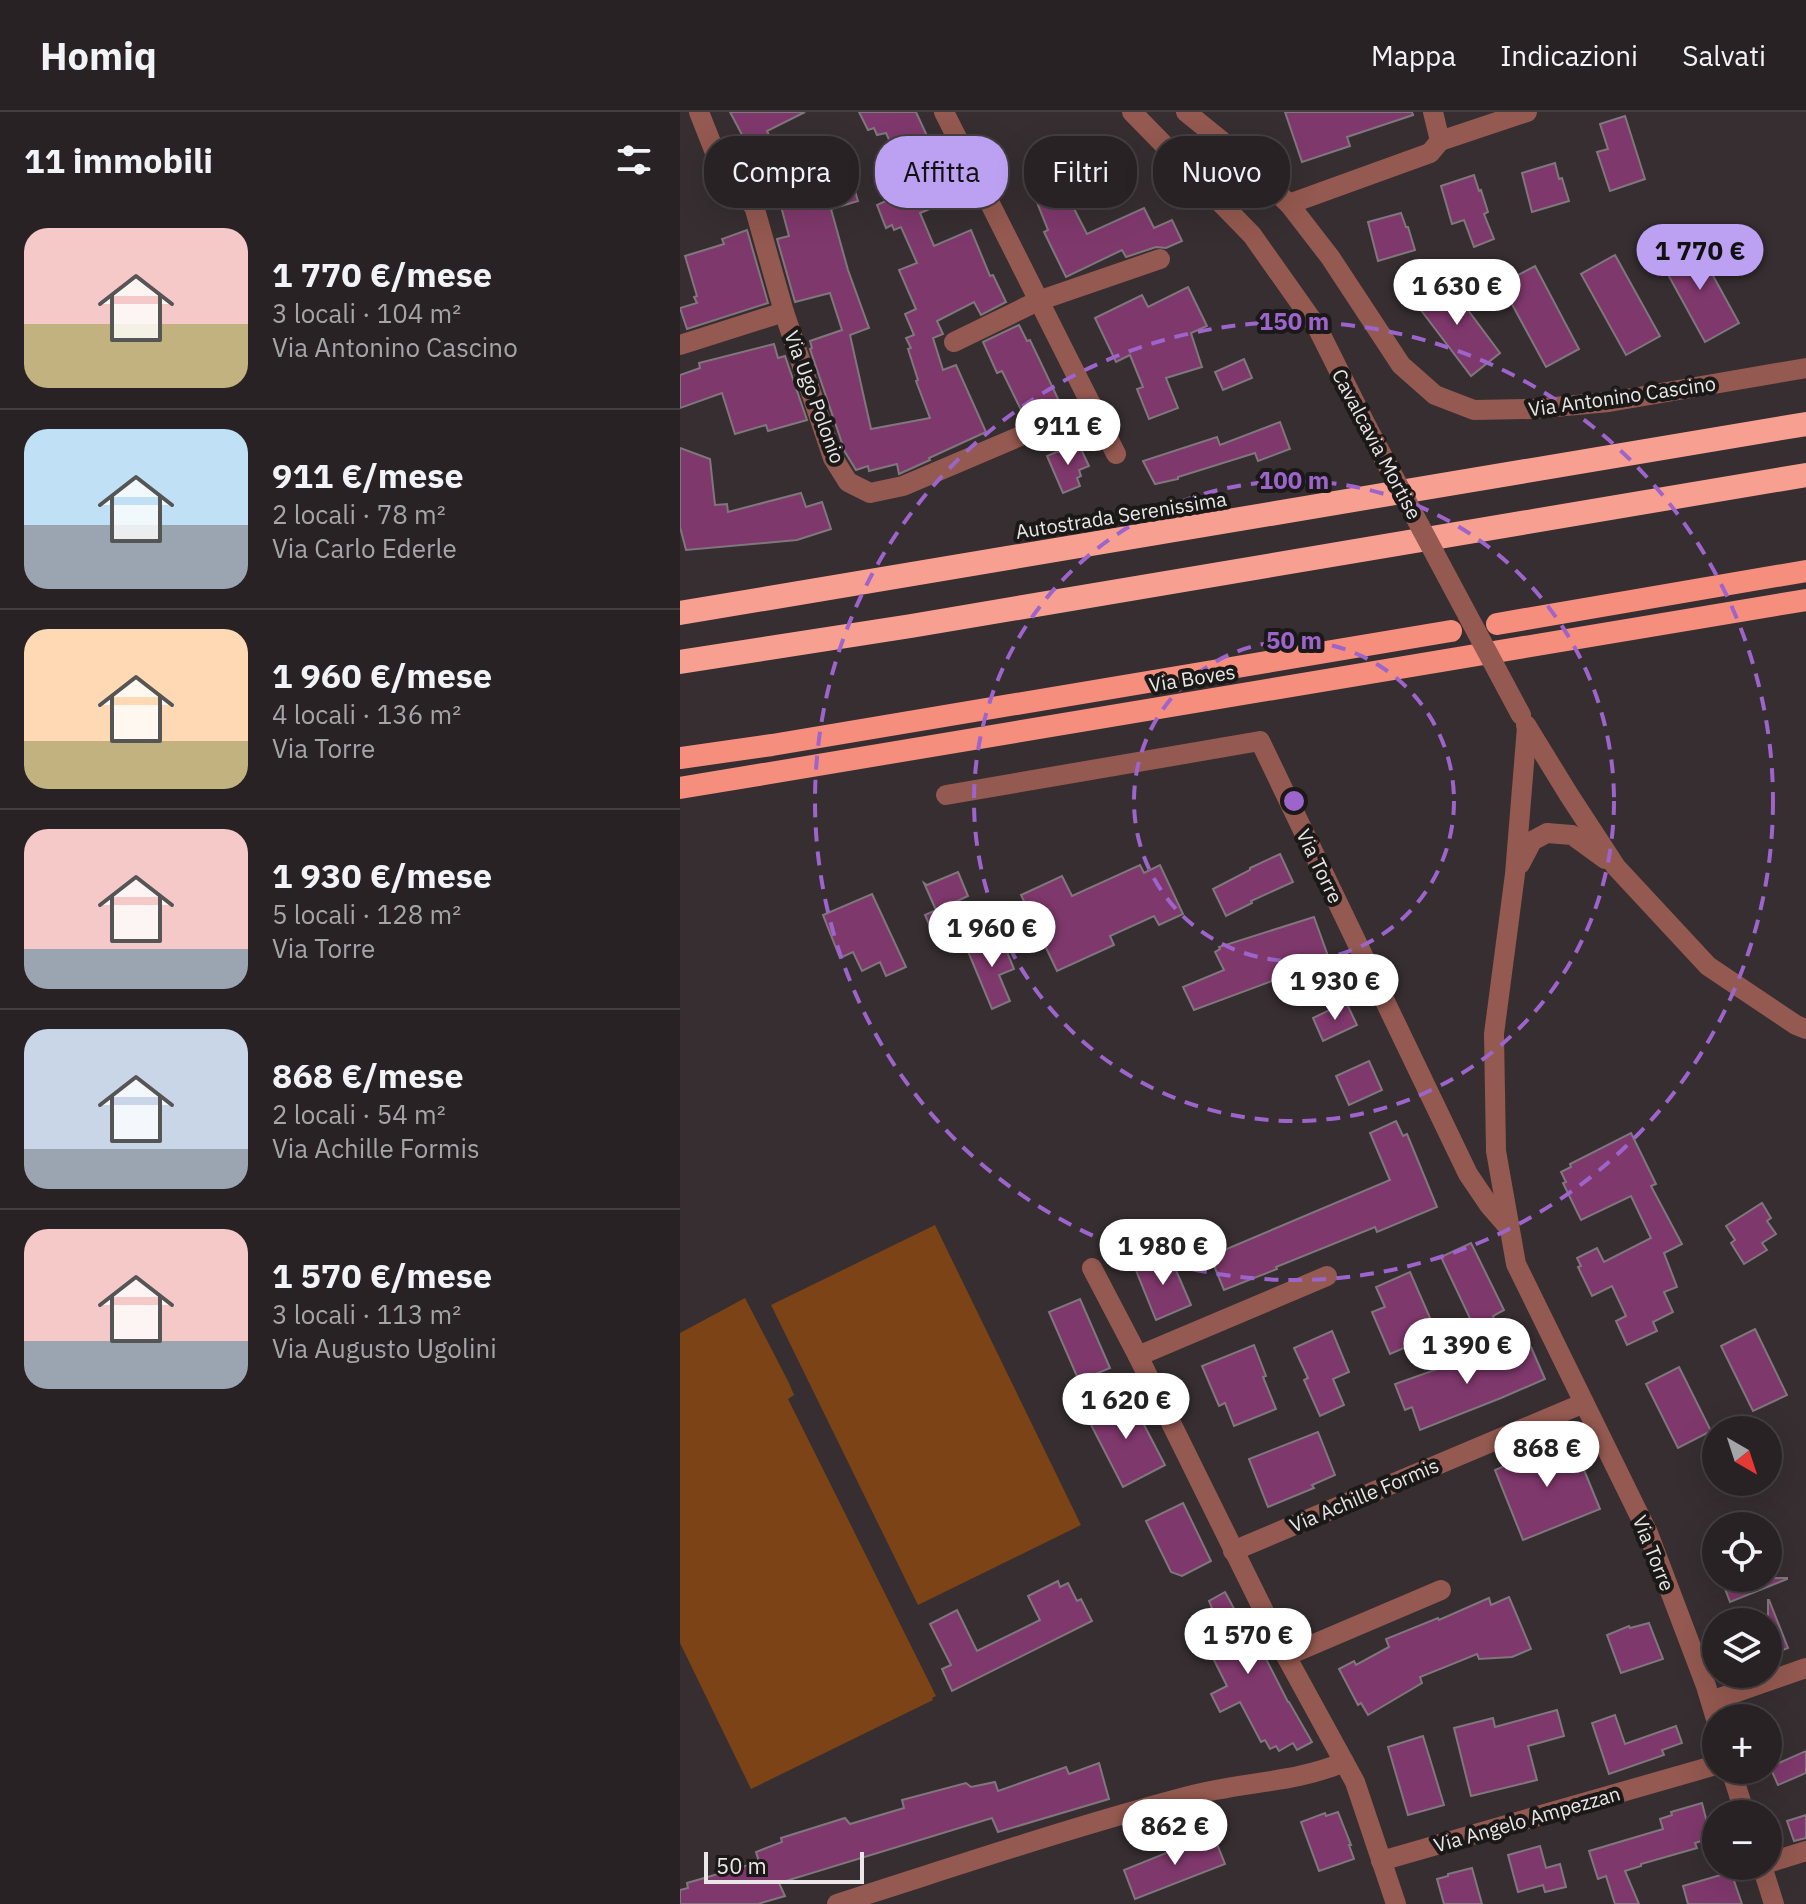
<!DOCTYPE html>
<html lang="it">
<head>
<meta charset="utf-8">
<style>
	body { margin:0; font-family:"IBM Plex Sans",sans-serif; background:#342f31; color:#f1f3f6; height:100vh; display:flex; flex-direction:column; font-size:30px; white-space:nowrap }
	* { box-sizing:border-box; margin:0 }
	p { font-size:26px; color:#a5a4a6 }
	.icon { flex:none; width:44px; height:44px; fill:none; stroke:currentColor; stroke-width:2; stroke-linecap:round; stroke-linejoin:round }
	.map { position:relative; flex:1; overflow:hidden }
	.side { display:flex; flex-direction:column; background:#282224; width:680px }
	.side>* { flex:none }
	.hud { position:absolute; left:24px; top:24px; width:760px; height:72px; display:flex; gap:16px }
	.needle { width:52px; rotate:141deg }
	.controls { position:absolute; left:1022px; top:1304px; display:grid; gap:16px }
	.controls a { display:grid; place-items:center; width:80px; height:80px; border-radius:50%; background:#282224; box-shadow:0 8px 32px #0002,0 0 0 2px #443f41; font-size:40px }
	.scale { position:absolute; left:24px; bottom:20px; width:160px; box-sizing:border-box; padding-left:8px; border:4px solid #ebe6e7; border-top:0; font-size:22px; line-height:28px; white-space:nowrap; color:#ebe6e7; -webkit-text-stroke:6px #1b1818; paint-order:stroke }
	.price { position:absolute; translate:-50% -68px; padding:0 18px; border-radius:28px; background:#fff; color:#222; font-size:26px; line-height:52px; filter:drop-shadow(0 2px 4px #0008) }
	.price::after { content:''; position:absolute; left:50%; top:48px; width:24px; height:18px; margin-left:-12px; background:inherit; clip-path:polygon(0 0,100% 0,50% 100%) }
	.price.selected { background:#bca0f2; color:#111 }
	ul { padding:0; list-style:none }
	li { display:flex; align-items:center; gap:24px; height:200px; padding:0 24px }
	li+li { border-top:2px solid #443f41 }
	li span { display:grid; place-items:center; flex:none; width:224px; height:160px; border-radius:24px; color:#555 }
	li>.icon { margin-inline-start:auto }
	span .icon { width:96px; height:96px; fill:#fffc; stroke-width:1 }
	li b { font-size:34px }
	h2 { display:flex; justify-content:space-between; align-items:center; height:96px; padding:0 24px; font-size:34px }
	.tag { padding:0 28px; border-radius:32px; background:#282224; box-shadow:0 8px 32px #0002,0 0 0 2px #443f41; font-size:28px; line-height:72px }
	.tag.selected { background:#bca0f2; color:#111 }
	header { display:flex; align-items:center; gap:48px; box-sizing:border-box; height:112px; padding:0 40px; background:#282224; border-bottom:2px solid #443f41 }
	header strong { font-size:38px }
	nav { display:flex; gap:44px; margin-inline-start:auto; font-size:28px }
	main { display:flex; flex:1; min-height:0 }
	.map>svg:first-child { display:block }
	.green { fill:#7b4316 }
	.building { fill:#7f386c; stroke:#7f777c; stroke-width:2 }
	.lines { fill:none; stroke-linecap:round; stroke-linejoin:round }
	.minor { stroke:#945950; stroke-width:20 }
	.tertiary { stroke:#945950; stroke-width:20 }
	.trunk { stroke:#f68e7e; stroke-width:22 }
	.motorway { stroke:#f7a092; stroke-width:24 }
	.tertiary-bridge { stroke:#945950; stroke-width:20 }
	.ring { fill:none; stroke:#9d64cb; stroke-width:4; stroke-dasharray:14 10 }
	.labels { text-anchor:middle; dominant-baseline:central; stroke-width:8; stroke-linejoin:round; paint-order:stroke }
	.street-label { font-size:20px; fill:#ebe6e7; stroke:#1b1818 }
	.centre { fill:#9d64cb; stroke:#1b1818; stroke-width:4 }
	.ring-label { font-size:24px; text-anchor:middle; font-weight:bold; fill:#9d64cb; stroke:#1b1818; stroke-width:8; stroke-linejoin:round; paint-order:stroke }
</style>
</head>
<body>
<header>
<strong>Homiq</strong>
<nav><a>Mappa</a><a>Indicazioni</a><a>Salvati</a></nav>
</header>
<main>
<section class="side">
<h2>11 immobili<svg class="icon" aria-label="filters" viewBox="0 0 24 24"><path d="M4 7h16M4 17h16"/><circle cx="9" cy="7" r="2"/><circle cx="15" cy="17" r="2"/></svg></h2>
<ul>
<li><span style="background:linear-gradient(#f6c9c9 60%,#c2b280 0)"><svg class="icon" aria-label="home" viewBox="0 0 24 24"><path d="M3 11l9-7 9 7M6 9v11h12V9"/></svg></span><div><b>1 770 €/mese</b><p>3 locali · 104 m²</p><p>Via Antonino Cascino</p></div></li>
<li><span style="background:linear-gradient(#bfe0f5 60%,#9aa5b1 0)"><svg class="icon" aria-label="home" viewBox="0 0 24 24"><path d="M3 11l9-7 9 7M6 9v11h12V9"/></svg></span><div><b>911 €/mese</b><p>2 locali · 78 m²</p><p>Via Carlo Ederle</p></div></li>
<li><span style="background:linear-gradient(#ffd9b3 70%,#c2b280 0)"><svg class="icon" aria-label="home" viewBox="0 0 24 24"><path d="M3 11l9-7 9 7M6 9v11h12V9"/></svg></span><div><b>1 960 €/mese</b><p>4 locali · 136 m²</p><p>Via Torre</p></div></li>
<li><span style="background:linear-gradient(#f6c9c9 75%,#9aa5b1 0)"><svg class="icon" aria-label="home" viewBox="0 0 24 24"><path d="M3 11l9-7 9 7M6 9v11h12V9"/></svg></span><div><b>1 930 €/mese</b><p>5 locali · 128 m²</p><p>Via Torre</p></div></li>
<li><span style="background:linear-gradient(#c9d6e8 75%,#9aa5b1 0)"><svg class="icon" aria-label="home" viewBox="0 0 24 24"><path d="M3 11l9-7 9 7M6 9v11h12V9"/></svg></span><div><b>868 €/mese</b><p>2 locali · 54 m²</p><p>Via Achille Formis</p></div></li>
<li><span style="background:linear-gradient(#f6c9c9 70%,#9aa5b1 0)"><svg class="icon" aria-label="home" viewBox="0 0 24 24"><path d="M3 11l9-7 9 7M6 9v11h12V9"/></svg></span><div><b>1 570 €/mese</b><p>3 locali · 113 m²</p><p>Via Augusto Ugolini</p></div></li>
</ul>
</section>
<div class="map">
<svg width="1126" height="1792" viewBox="0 0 1126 1792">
	<rect width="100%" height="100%" fill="#362e30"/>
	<!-- green -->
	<g class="green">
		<polygon points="255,1113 401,1413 238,1493 91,1193"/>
		<polygon points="65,1186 109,1271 114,1283 108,1287 256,1584 252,1586 253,1588 71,1677 0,1531 0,1221"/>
	</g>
	<!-- building -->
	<g class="building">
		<polygon points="50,0 125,0 87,19 91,27 70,38"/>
		<polygon points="179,0 236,0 254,39 260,36 281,84 240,101 254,134 291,118 310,164 313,163 326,190 301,203 294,190 257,209 263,222 253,226 263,258 276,253 306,320 249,346 250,348 219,362 217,352 189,359 188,354 176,358 165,340 130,237 132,236 130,229 162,218 150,181 115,190 97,127 109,124 99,87 120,82 112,55 143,46 152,75 172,69 178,89 151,97 168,158 189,216 170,223 191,317 250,306 236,269 238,268 228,237 231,236 226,226 234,223 225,202 236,197 219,158 237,151 221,115 214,118 212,113 206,116 197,93 234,76 214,28 210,30 206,21 197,23 194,16 188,18"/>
		<polygon points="605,0 732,0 733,3 667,25 670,34 622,50"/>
		<polygon points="945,4 965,67 930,79 917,40 928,37 920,12"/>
		<polygon points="403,24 407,33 425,25 435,46 418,55 421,75 388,85 407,122 464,96 474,116 492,108 502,129 486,136 476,135 446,145 442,138 386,165 364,120 368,118 348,68 388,52 381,33"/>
		<polygon points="875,51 879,67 882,66 889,89 852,100 842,61"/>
		<polygon points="794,63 799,79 801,78 808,100 804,102 814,127 794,135 784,108 772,112 761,74"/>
		<polygon points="721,101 726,115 728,115 735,138 698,149 688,110"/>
		<polygon points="67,118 88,191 7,217 0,196 17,191 14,185 17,184 5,144 44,132 42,127"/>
		<polygon points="1014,129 1059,211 1025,230 980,148"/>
		<polygon points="935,143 980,224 946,243 901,162"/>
		<polygon points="855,154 899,237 866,255 821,172"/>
		<polygon points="764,166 820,241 791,264 734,189"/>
		<polygon points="508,175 527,214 511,221 522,255 486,266 498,296 469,307 457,277 463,275 450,243 436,250 415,206 462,183 468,195"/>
		<polygon points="339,213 347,229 350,228 380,291 346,308 322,259 317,261 303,230"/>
		<polygon points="94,232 98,246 105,244 127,308 88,319 86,313 55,322 42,281 0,296 0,263 20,256 19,251"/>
		<polygon points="564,247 572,266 543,278 535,260"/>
		<polygon points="600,310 610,337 578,349 575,341 498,365 498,367 475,372 463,349 537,325 540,333"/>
		<polygon points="398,331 409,354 399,358 401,364 397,366 400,374 383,381 367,344"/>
		<polygon points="0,336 30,347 35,393 47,392 48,400 121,381 126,395 142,390 151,417 117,428 6,438 0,415"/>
		<polygon points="600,742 613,770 571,789 572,791 546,804 533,777 570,758 570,756"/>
		<polygon points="460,753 464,761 480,753 503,802 479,813 474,804 430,824 434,833 377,859 341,783 382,764 392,784"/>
		<polygon points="278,760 288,784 273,791 296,808 255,826 245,803 256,798 244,771 247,773"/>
		<polygon points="192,782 226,855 206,864 200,850 182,859 173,840 160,846 143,803"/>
		<polygon points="634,805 653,858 623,869 619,859 514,898 503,875 544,858 535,840 540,837 539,835"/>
		<polygon points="320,823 334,857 319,863 330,889 312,897 287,837"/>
		<polygon points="666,890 677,913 643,929 633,906"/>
		<polygon points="689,949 702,978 669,993 656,964"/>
		<polygon points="716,1009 723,1024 727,1022 757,1095 697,1120 695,1115 596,1155 597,1157 544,1178 530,1144 710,1068 690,1021"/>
		<polygon points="951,1021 976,1072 971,1074 1002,1132 984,1141 997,1175 984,1180 993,1200 973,1210 977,1219 947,1233 936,1209 946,1204 932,1174 912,1184 898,1155 901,1154 897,1146 917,1136 924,1150 971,1126 951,1084 901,1108 883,1071 886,1070 881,1060 891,1055 890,1052"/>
		<polygon points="1082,1091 1091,1106 1087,1109 1096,1122 1082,1131 1087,1138 1064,1152 1051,1131 1055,1128 1046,1114"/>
		<polygon points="791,1131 824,1198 813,1204 814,1207 795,1217 761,1145"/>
		<polygon points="489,1142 511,1193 476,1208 455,1156"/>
		<polygon points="730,1160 757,1222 710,1242 692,1200 705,1195 696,1175"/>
		<polygon points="400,1187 430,1256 399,1269 369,1200"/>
		<polygon points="1075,1217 1107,1283 1073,1299 1041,1234"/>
		<polygon points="652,1219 669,1260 653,1267 664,1293 640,1304 624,1268 628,1266 614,1236"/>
		<polygon points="574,1233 586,1264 583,1265 596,1297 554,1314 545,1291 539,1294 522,1254"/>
		<polygon points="851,1235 865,1267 821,1286 740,1318 732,1295 725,1298 715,1272 794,1244 798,1255 832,1239 834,1243"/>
		<polygon points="999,1255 1031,1319 998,1336 966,1272"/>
		<polygon points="449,1284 485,1353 443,1375 407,1305"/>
		<polygon points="638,1320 655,1363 632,1373 634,1376 588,1395 569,1347"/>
		<polygon points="891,1326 920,1397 843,1428 815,1358"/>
		<polygon points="503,1391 531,1449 502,1464 491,1460 466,1409"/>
		<polygon points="1041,1466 1107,1466 1107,1467 1050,1490"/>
		<polygon points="378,1469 380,1475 388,1471 397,1489 401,1487 412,1509 272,1579 262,1557 271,1553 250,1512 277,1498 297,1539 360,1508 348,1484"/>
		<polygon points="545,1480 559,1506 561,1505 579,1538 581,1537 608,1590 609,1590 632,1630 617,1638 613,1631 599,1639 596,1634 590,1637 585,1628 581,1630 560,1590 540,1600 531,1582 547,1574 530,1540 527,1542 509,1508 532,1496 529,1489"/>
		<polygon points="829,1485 851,1537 832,1545 799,1547 797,1542 740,1565 742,1571 688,1603 681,1591 678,1593 659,1557 674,1549 676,1553 709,1535 706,1527 758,1506 759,1508 809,1486 811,1493"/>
		<polygon points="1088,1488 1089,1488 1108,1536 1088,1544"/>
		<polygon points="969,1511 983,1547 941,1561 927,1523 949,1514 950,1516"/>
		<polygon points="877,1598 884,1624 848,1634 857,1668 791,1684 774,1616 813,1606 815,1615"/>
		<polygon points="935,1603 945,1632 996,1614 1002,1631 982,1638 984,1643 929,1662 912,1611"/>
		<polygon points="743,1624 764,1693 728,1703 708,1635"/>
		<polygon points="1126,1639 1126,1661 1098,1673 1090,1655"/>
		<polygon points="419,1651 429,1687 318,1720 312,1706 99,1771 105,1784 78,1792 0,1792 0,1778 8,1776 7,1771 79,1750 76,1740 102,1730 101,1726 165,1706 170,1712 224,1696 222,1688 286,1671 291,1675 315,1670 318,1679 386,1655 389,1662"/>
		<polygon points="1022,1691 1031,1726 1015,1731 1017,1736 961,1752 961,1754 945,1759 959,1792 935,1792 926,1764 918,1767 909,1739 983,1717 980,1707 992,1703 991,1700"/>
		<polygon points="658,1700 671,1733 669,1733 674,1747 639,1759 621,1710 645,1701 646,1704"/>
		<polygon points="1126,1703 1126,1726 1114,1729 1107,1709"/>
		<polygon points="533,1722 545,1752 455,1787 444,1758"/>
		<polygon points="860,1734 866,1756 880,1752 886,1775 865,1780 863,1773 838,1780 828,1743"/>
		<polygon points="792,1756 802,1792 764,1792 757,1767 768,1764 768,1762"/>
		<polygon points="1051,1760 1062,1792 1008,1792 1003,1774"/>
	</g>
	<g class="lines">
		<!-- minor -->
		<g class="minor">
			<polyline points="19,0 47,71 74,94 104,200 153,346 168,370 190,381 223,374 411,294"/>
			<polyline points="264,0 436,342"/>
			<polyline points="506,0 548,34 609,92 650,145 721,253 755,283 794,298 853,297 929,290 1126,256"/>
			<polyline points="760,29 847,0"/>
			<polyline points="609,92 750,41 760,29 753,0"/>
			<polyline points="274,230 358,189 480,147"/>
			<polyline points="0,233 104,200"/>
			<polyline points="266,683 580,629 788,1062 809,1093 829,1116"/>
			<polyline points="412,1156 458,1244"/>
			<polyline points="647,1164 458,1244 606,1544 675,1670 716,1792"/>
			<polyline points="553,1439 904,1291"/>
			<polyline points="606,1544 761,1478"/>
			<polyline points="701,1749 1036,1653"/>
			<polyline points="1088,1751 1126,1739"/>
			<path d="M157,1792c117,-37 234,-77 352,-108 51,-14 107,-13 155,-34"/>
		</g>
		<!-- tertiary -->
		<g class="tertiary">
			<polyline points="452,0 572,123 637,215 687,315"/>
			<polyline points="846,613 889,683 936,755 1028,854 1116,913 1126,917"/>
			<polyline points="847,615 835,762 814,922 816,1039 836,1152 968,1421 1026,1574 1036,1607"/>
			<polyline points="840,752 852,729 867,721 892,723 925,747"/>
			<polyline points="1031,1589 1126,1556"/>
			<polyline points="1051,1658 1065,1702"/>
			<polyline points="1082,1754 1094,1792"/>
		</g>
		<!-- trunk -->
		<g class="trunk">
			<polyline points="817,512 1126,459"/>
			<polyline points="0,646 92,633 771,519"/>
			<polyline points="0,676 1126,488"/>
		</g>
		<!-- motorway -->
		<g class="motorway">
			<polyline points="0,501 1126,312"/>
			<polyline points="0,550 231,514 1126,363"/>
		</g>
		<!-- tertiary-bridge -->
		<polyline class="tertiary-bridge" points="687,315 841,603"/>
	</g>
	<!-- distance rings -->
	<g class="ring">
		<circle cx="614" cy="689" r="160"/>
		<circle cx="614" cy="689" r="320"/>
		<circle cx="614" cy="689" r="479"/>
	</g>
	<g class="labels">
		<!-- street labels -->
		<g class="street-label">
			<text transform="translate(942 284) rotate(-8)">Via Antonino Cascino</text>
			<text transform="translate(135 285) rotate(70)">Via Ugo Polonio</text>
			<text transform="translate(697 332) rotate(62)">Cavalcavia Mortise</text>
			<text transform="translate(441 403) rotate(-9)">Autostrada Serenissima</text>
			<text transform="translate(512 566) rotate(-9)">Via Boves</text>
			<text transform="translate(640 754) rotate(64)">Via Torre</text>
			<text transform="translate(684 1383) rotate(-23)">Via Achille Formis</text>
			<text transform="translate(974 1441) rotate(68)">Via Torre</text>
			<text transform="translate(847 1707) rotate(-16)">Via Angelo Ampezzan</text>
		</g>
	</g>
	<circle cx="614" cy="689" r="12" class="centre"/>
	<g class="ring-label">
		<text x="614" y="218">150 m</text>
		<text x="614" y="377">100 m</text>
		<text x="614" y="537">50 m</text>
	</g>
</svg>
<div class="controls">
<a><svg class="needle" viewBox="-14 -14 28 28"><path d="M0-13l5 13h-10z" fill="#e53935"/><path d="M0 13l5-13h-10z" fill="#a5a4a6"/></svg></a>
<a><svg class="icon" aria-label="locate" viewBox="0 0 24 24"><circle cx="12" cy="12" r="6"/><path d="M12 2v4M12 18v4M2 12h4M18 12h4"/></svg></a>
<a><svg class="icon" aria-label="layers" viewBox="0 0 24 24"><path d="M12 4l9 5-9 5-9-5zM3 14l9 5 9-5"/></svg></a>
<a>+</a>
<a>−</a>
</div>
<div class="scale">50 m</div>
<b class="price selected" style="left:1020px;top:180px">1 770 €</b>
<b class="price" style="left:777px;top:215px">1 630 €</b>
<b class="price" style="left:388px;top:355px">911 €</b>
<b class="price" style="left:312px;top:857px">1 960 €</b>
<b class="price" style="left:655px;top:910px">1 930 €</b>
<b class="price" style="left:483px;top:1175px">1 980 €</b>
<b class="price" style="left:787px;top:1274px">1 390 €</b>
<b class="price" style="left:446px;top:1329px">1 620 €</b>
<b class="price" style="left:867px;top:1377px">868 €</b>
<b class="price" style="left:568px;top:1564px">1 570 €</b>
<b class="price" style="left:495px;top:1755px">862 €</b>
<div class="hud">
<a class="tag">Compra</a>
<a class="tag selected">Affitta</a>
<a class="tag">Filtri</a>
<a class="tag">Nuovo</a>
</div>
</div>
</main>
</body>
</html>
